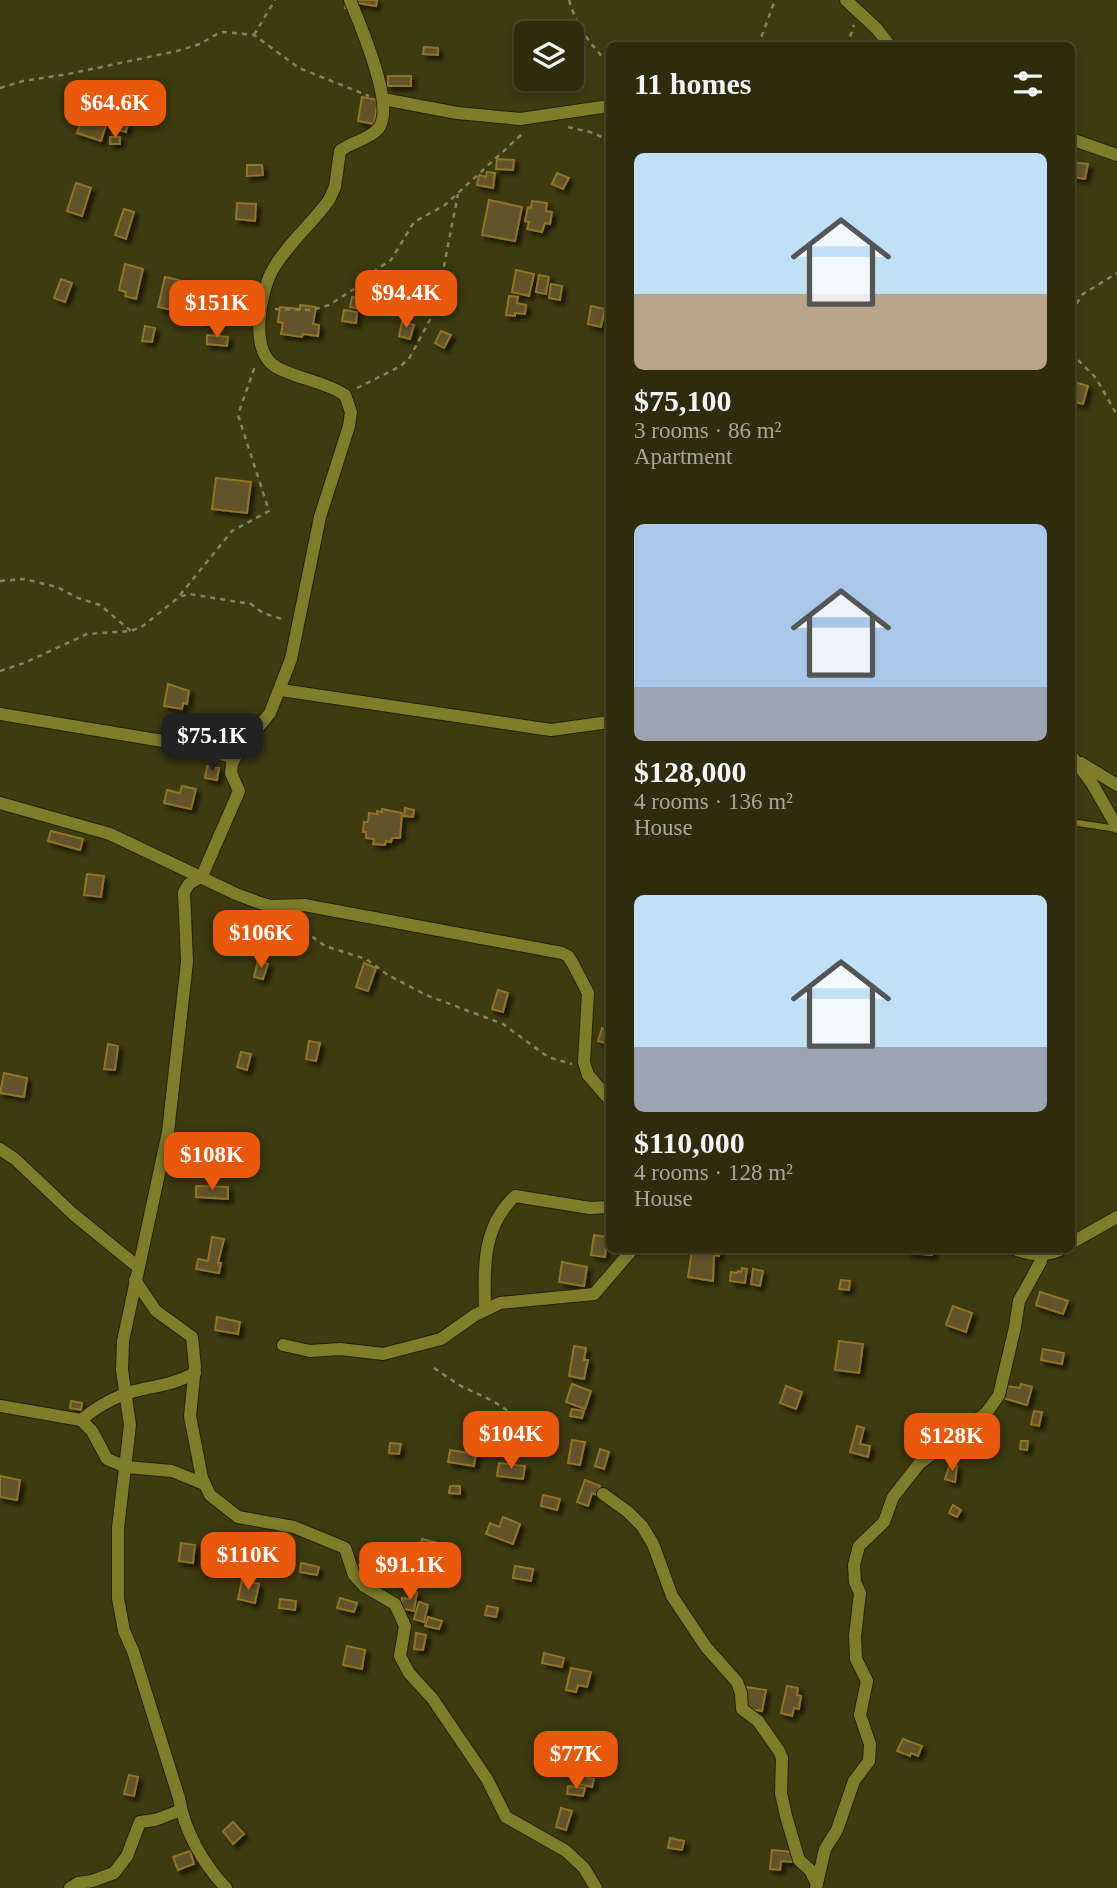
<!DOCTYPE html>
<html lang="en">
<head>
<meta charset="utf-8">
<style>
	body { margin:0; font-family:"Times New Roman",serif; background:#363415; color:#f1f3f6; height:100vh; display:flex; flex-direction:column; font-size:26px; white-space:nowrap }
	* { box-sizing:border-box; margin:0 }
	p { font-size:23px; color:#a7a79d }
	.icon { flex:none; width:38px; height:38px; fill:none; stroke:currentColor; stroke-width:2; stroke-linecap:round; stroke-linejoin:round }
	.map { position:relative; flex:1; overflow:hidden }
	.details { position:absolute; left:606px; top:42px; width:469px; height:1211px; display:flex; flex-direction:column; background:#2e2c0c; border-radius:10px; box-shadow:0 4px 10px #0003,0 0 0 2px #49482d }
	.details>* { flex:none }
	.controls { position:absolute; left:514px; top:21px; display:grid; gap:14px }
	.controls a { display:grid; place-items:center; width:70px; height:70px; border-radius:10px; background:#2e2c0c; box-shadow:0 4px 10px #0003,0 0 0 2px #49482d; font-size:35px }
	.price { position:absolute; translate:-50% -60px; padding:0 16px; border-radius:14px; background:#ea580c; color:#fff; font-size:23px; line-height:46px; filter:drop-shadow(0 2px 4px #0008) }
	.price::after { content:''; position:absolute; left:50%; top:42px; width:21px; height:16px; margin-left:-10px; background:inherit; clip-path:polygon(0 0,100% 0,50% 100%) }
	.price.active { background:#222; color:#fff }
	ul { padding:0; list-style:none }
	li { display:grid; align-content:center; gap:14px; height:371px; padding:0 28px }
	li span { display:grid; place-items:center; height:217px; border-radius:10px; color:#555 }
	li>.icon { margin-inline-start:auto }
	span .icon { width:126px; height:126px; fill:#fffc; stroke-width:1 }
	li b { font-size:30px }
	h2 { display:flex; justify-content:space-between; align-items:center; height:84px; padding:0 28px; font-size:30px }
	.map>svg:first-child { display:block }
	.building { fill:#635229; stroke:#927422; stroke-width:2; filter:url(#shadow) }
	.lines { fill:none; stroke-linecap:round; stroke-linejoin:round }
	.service-casing { stroke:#222208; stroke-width:8 }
	.minor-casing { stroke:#222208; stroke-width:14 }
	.path { stroke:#84835a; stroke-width:2.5; stroke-dasharray:5 5; stroke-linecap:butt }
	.service { stroke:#807d2a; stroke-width:6 }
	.minor { stroke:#807d2a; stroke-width:12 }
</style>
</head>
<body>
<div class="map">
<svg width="1117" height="1888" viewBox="0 0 1117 1888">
	<defs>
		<filter id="shadow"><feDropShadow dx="4" dy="4" stdDeviation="2" flood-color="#0009"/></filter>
	</defs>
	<rect width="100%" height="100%" fill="#3d3b10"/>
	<!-- building -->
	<g class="building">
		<polygon points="346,0 377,0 376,6 357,3 356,9 345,8"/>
		<polygon points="424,47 438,48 438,55 423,54"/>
		<rect x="388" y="76" width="23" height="10"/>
		<polygon points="362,97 378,100 374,124 358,121"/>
		<polygon points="84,112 108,119 101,141 77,133"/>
		<polygon points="112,121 128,124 126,132 110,128"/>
		<rect x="110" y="137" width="10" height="7"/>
		<polygon points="497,159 514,160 513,170 496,169"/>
		<polygon points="1071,162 1088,164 1085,179 1071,177"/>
		<polygon points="247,165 262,165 263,175 247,176"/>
		<polygon points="487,172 495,173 493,188 477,185 479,175 486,177"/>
		<polygon points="557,173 569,178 563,189 552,184"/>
		<polygon points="76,183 91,188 82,216 67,211"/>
		<polygon points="489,200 522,207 515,241 482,235"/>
		<polygon points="532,201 547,203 546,211 552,212 550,224 545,223 542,232 527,229 529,222 525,221 528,207 531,208"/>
		<polygon points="237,203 256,204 255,221 236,219"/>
		<polygon points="124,209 134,212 126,239 115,235"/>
		<polygon points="125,264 143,269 136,299 125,296 126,292 119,290"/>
		<polygon points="516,270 534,274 529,296 512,292"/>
		<polygon points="539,275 549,277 546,294 536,292"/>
		<polygon points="165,277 179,280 172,310 158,307"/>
		<polygon points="61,279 72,283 65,302 54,298"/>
		<polygon points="551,284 562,286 560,300 549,298"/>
		<polygon points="509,296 518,297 517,303 526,305 525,314 515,313 515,316 506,315"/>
		<polygon points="209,297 219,298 215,325 205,323"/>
		<polygon points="352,297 366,300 365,310 350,307"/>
		<polygon points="247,298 259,300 258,310 246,308"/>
		<polygon points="300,305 316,307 313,324 319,325 318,336 303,334 302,337 281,334 283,323 278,322 280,307 300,309"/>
		<polygon points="591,306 605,309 601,327 588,324"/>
		<polygon points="344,310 357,312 356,323 342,321"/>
		<polygon points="402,322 414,325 410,339 399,336"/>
		<polygon points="145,326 155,328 152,342 142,341"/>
		<polygon points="441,331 451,335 444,348 435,343"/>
		<polygon points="207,335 228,337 227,346 207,344"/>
		<polygon points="1071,381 1088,386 1083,404 1071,401"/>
		<polygon points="216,478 251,482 247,513 212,509"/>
		<polygon points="168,684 189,691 187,704 183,703 182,709 164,706"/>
		<polygon points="207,766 219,768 217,780 205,778"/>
		<polygon points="182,786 196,789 191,809 164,803 167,790 180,793"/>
		<polygon points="405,808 414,810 413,817 404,816"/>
		<polygon points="382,809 402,813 400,838 392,838 391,842 386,841 385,845 373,844 374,839 366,838 366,832 363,832 364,822 368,822 369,813 377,814 377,811 382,812"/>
		<polygon points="51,831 83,839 80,850 48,841"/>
		<polygon points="87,874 104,876 101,897 84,895"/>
		<polygon points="258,961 268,964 263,979 254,977"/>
		<polygon points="364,963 376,968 368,991 356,987"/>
		<polygon points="498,990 508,993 503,1012 492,1009"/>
		<polygon points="602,1028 609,1030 609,1044 598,1041"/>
		<polygon points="309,1041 320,1043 316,1061 306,1059"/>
		<polygon points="108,1044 118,1046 115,1070 104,1069"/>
		<polygon points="241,1052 251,1054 247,1070 237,1067"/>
		<polygon points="4,1073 27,1078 24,1097 0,1093"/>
		<polygon points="196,1186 228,1187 228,1199 196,1197"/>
		<polygon points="594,1235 607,1237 605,1257 591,1255"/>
		<polygon points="212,1237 224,1239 218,1263 221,1263 219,1273 196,1269 198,1259 208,1261"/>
		<polygon points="692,1250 720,1250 719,1256 714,1255 713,1281 688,1277"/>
		<polygon points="908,1250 933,1250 932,1255 908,1253"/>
		<polygon points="562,1262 587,1267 584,1286 559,1282"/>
		<polygon points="742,1268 747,1269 745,1283 730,1281 731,1272 737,1273 738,1271 741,1272"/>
		<polygon points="753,1269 763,1271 760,1286 751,1284"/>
		<polygon points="841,1280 850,1281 849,1290 839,1289"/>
		<polygon points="1040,1292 1068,1301 1063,1314 1036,1305"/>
		<polygon points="953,1306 972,1313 966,1332 946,1325"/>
		<polygon points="217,1317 240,1322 238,1334 215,1330"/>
		<polygon points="839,1341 863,1344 859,1373 835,1370"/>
		<polygon points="574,1346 586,1348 584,1360 588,1360 584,1379 569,1376"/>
		<polygon points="1043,1349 1064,1353 1062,1364 1041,1360"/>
		<polygon points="572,1384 591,1391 585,1409 566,1402"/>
		<polygon points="1021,1384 1032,1387 1027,1405 1003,1398 1007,1386 1020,1388"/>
		<polygon points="786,1386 802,1392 796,1409 780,1403"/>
		<polygon points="71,1401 82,1403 81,1410 70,1408"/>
		<polygon points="572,1409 584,1411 582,1418 570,1416"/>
		<polygon points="1034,1411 1042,1412 1039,1426 1031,1424"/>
		<polygon points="857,1426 864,1428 860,1444 870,1446 868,1457 850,1452"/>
		<polygon points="541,1432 553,1433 551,1449 539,1448"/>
		<polygon points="572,1440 585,1442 580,1465 568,1463"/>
		<polygon points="1021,1441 1028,1441 1027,1450 1020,1449"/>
		<polygon points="390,1443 401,1444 399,1454 389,1453"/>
		<polygon points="600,1449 609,1452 604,1469 595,1466"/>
		<polygon points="450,1450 476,1454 474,1466 448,1462"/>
		<polygon points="499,1463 525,1466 523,1479 497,1476"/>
		<polygon points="950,1464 957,1466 955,1482 945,1479"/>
		<polygon points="0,1476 20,1480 17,1500 0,1497"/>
		<polygon points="585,1480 600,1486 597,1495 592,1493 588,1506 577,1502"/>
		<polygon points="450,1486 460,1486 460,1494 449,1493"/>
		<polygon points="543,1495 560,1499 557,1510 541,1506"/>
		<polygon points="953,1505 961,1510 957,1517 949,1513"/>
		<polygon points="503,1517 520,1524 513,1544 486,1534 490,1523 499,1527"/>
		<polygon points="422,1539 442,1544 438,1557 418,1551"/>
		<polygon points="181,1543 195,1545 193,1563 179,1561"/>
		<polygon points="234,1543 249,1546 243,1573 228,1570"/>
		<polygon points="301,1563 319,1567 317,1575 300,1572"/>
		<polygon points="357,1565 383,1570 381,1580 356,1574"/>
		<polygon points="515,1566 533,1569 531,1581 513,1578"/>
		<polygon points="394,1573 413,1578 411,1585 392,1581"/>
		<polygon points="242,1580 259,1584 255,1603 238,1599"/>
		<polygon points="410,1591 417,1592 414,1611 401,1608 402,1598 409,1599"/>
		<polygon points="340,1598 357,1603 354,1612 337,1608"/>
		<polygon points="280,1599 296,1601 295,1610 279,1608"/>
		<polygon points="419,1602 428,1605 424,1622 414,1619"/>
		<polygon points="487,1606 498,1608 496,1617 485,1615"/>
		<polygon points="428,1617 442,1621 439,1629 425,1626"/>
		<polygon points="416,1633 426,1635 423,1650 414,1649"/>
		<polygon points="347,1646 365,1650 362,1669 343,1665"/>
		<polygon points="544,1653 564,1658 562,1667 542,1663"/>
		<polygon points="571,1668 591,1672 587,1687 578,1685 576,1692 566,1690"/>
		<polygon points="787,1686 798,1688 797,1695 801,1696 799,1709 794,1708 792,1716 781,1713"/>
		<polygon points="746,1687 766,1690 762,1711 743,1708"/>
		<polygon points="568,1739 576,1741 572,1759 564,1757"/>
		<polygon points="903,1739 922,1746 918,1756 911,1753 910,1756 897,1751"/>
		<polygon points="572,1765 590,1769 588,1778 594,1779 592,1787 578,1784 580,1776 570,1774"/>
		<polygon points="129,1775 138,1777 134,1796 124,1794"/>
		<polygon points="568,1786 585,1788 583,1796 567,1794"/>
		<polygon points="561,1808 572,1811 566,1830 556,1827"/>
		<polygon points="233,1822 244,1834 233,1844 223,1831"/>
		<polygon points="670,1838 684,1841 682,1850 668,1848"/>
		<polygon points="772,1850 793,1852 792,1862 781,1861 780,1870 770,1869"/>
		<polygon points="190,1851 194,1864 178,1870 173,1857"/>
	</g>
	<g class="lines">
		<!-- service casing -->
		<g class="service-casing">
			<polyline id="service" points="1071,822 1117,829"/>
		</g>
		<!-- minor casing -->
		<g class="minor-casing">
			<g id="minor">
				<polyline points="846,0 877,29 890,46"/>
				<polyline points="383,99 457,113 520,119 609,106"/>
				<polyline points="1071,139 1117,155"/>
				<polyline points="281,690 551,730 609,722"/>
				<polyline points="0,714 175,743 235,758"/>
				<polyline points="1071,755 1093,785 1117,827"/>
				<polyline points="1081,763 1117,785"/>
				<polyline points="0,803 110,834 236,894 260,903 271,906 304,905 562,953 568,956 573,964 588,993 584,1062 588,1075 609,1099"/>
				<polyline points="0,1149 15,1159 73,1214 138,1267"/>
				<polyline points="1071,1243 1117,1217"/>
				<path d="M1017,1250c14,5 29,6 43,0"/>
				<polyline points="135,1280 156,1311 192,1337 195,1367 190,1416 202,1478 210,1495 238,1517 294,1527 345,1548 354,1575 364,1586 395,1604 405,1626 400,1656 409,1673 432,1698 487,1779 506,1817 566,1851 584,1868 596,1888"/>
				<path d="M485,1310c-1,-42 -3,-83 30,-114l75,12 19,-1"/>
				<polyline points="283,1345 310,1351 340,1349 383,1354 441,1339 475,1315 500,1303 594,1294 632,1250"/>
				<path d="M0,1406l81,14c12,-10 28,-20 44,-26 25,-9 42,-6 70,-21"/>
				<polyline points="81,1420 92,1431 107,1459 126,1467 172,1471 204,1484"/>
				<polyline points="603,1494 628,1512 642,1526 653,1544 672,1596 706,1647 737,1682 741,1693 742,1709 758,1721 779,1751 782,1758 781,1793 786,1816 799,1860 810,1870 817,1884"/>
				<polyline points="70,1888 78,1883 92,1881 114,1873 127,1856 140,1822 155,1820 179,1811"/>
				<path d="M226,1888c-23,-24 -42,-58 -47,-90l-46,-147 -9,-20 -6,-33v-70l12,-103 -8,-55 1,-29 45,-209 19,-170 -3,-70 5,-8 13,-8 37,-85 -8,-18 1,-9 5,-11 33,-40 21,-54 29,-142 29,-91 2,-14 -6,-17c-21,-14 -48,-16 -69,-28 -27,-16 -16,-73 -4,-96 14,-26 40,-47 57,-71l6,-13 5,-36c11,-9 28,-11 38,-22 19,-21 -18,-104 -28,-129"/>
				<polyline points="816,1888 825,1849 837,1830 854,1781 869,1761 870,1744 860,1715 867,1681 856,1659 855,1636 860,1593 855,1582 854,1565 859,1546 884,1522 893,1497 919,1464 987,1412 999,1395 1015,1327 1019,1301 1041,1261 1041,1255"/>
			</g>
		</g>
		<!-- path -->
		<g class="path">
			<path d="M569,0c8,27 21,44 40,64"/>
			<polyline points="254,35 275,0"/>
			<polyline points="758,46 775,0"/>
			<polyline points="847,46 854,25"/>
			<polyline points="0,88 23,81 68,74 177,51 200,44 217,34 224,32 254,35 299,68 369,96"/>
			<polyline points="568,127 594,133 609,141"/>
			<polyline points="275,309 313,310 329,305 365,282 377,269 391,260 414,222 445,205 522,134"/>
			<polyline points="1071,312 1083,294 1117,273"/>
			<polyline points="1071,353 1096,378 1117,415"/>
			<polyline points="1071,368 1075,357"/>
			<polyline points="357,388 401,366 410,357 441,299 444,266 458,194"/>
			<polyline points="0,581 24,579 57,587 78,598 100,605 131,631"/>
			<polyline points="180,595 232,531 269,511 238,415 255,366"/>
			<polyline points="0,671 24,663 87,634 131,631 143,626 179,597 189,594 251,604 263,613 285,620"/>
			<polyline points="288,919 325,946 366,959 388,975 426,995 503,1024 548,1057 572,1064"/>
			<polyline points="434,1368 459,1385 493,1401 532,1427"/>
		</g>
		<!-- service -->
		<use href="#service" class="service"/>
		<!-- minor -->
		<use href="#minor" class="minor"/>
	</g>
</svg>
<div class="controls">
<a><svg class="icon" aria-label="layers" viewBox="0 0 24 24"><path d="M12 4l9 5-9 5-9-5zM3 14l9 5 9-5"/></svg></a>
</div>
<b class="price" style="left:115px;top:140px">$64.6K</b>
<b class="price" style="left:406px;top:330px">$94.4K</b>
<b class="price" style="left:217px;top:340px">$151K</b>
<b class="price active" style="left:212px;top:773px">$75.1K</b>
<b class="price" style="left:261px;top:970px">$106K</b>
<b class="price" style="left:212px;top:1192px">$108K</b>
<b class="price" style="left:511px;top:1471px">$104K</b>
<b class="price" style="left:952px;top:1473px">$128K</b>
<b class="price" style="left:248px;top:1592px">$110K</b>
<b class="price" style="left:410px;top:1602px">$91.1K</b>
<b class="price" style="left:576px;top:1791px">$77K</b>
<section class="details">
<h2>11 homes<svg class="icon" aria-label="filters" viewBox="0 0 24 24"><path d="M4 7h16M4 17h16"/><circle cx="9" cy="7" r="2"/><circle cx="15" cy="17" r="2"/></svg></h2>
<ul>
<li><span style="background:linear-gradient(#bfe0f5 65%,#b9a48a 0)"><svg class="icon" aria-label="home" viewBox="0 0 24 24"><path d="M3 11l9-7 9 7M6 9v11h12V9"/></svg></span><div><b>$75,100</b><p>3 rooms · 86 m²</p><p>Apartment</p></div></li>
<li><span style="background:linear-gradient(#a9c7e8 75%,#9aa5b1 0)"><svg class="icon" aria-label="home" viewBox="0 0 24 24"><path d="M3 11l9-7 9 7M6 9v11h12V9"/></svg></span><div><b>$128,000</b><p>4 rooms · 136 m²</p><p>House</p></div></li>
<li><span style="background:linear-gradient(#bfe0f5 70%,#9aa5b1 0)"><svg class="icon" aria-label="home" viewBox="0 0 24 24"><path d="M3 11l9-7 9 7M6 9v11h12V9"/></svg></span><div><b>$110,000</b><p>4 rooms · 128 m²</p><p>House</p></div></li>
</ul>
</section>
</div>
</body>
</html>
